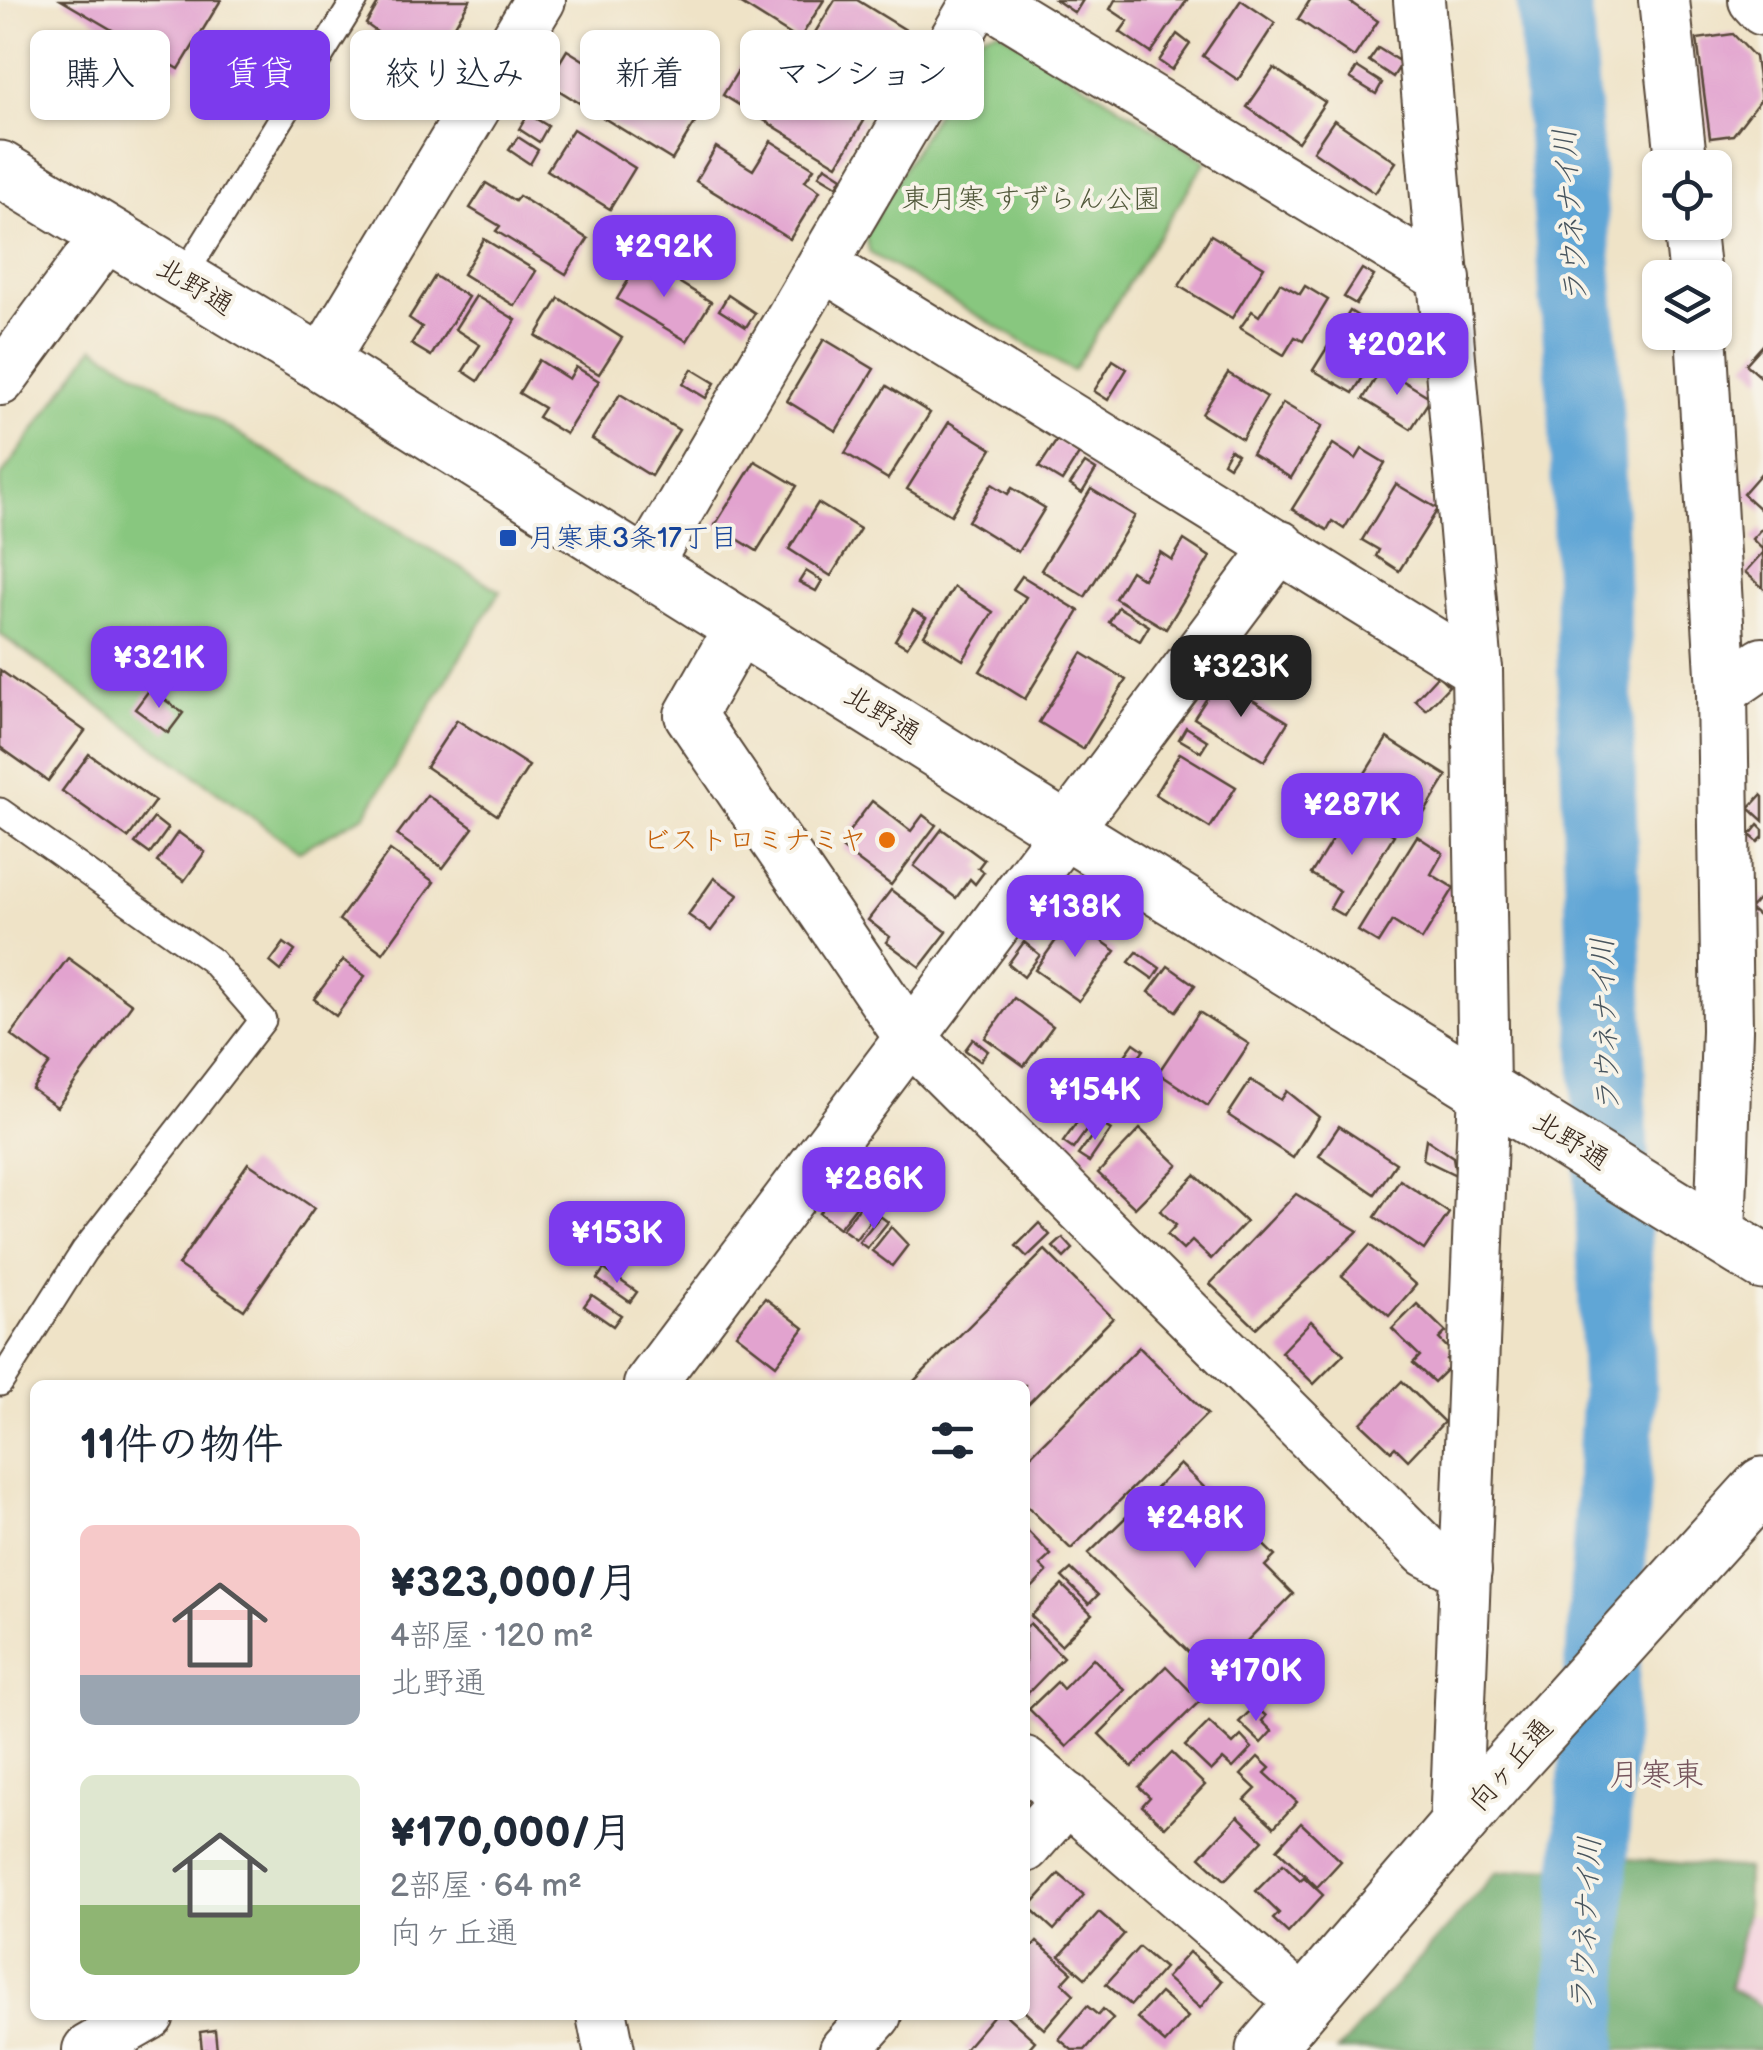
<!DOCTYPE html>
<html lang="ja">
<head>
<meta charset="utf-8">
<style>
	body { margin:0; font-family:"Balsamiq Sans","Klee One",sans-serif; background:#f6f6f7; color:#1f2937; height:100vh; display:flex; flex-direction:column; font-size:38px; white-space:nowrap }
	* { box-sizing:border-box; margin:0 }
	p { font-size:32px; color:#747a83 }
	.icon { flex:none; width:55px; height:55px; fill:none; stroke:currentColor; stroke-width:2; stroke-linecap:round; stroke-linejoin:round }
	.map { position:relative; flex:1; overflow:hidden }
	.panel { position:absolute; left:30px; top:1380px; width:1000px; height:640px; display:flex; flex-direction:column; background:#fff; border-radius:15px; box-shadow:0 2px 8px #0004 }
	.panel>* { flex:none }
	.top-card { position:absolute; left:30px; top:30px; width:1000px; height:90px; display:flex; gap:20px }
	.fabs { position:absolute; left:1642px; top:150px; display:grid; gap:20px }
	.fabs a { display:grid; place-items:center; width:90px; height:90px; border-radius:15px; background:#fff; box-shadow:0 2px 8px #0004; font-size:50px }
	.price { position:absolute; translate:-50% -85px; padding:0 22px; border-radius:20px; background:#7c3aed; color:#fff; font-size:32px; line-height:65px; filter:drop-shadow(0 2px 5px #0008) }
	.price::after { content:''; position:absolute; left:50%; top:60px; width:30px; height:22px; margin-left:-15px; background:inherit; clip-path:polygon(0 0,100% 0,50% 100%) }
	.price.current { background:#222; color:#fff }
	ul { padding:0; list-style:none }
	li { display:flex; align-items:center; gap:30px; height:250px; padding:0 50px }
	li span { display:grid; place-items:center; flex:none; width:280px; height:200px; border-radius:15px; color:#555 }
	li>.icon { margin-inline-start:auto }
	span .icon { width:120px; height:120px; fill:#fffc; stroke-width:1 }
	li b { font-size:42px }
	h2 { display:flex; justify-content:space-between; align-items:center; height:120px; padding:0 50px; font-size:42px }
	.tag { padding:0 35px; border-radius:15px; background:#fff; box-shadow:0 2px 8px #0004; font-size:35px; line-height:90px }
	.tag.current { background:#7c3aed; color:#fff }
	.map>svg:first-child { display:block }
	.built { fill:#f4cfdd }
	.green { fill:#88c77f; stroke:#62784e; stroke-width:2.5 }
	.forest { fill:#6eac6e; stroke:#546b46; stroke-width:2.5 }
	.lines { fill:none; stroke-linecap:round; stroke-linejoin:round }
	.river { stroke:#61a6d6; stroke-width:75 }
	.building { fill:#e2a3cf }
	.lane-casing { stroke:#564637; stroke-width:29 }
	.street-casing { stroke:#564637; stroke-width:54 }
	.secondary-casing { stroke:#564637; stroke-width:59 }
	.lane { stroke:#fff; stroke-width:25 }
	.street { stroke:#fff; stroke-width:50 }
	.secondary { stroke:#fff; stroke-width:55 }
	.transit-dot { fill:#1a4fb4; stroke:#f7f3e8; stroke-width:4 }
	.food-dot { fill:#e8710a; stroke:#f7f3e8; stroke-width:4 }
	.labels { text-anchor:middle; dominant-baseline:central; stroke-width:8; stroke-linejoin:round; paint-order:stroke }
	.park-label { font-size:28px; fill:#52593b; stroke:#f7f3e8 }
	.street-label { font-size:28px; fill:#3b2a1e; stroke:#f7f3e8 }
	.transit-label { font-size:28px; fill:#164399; stroke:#f7f3e8; text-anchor:start }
	.food-label { font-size:28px; fill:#c56008; stroke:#f7f3e8; text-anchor:end }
	.water-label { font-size:30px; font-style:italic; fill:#48555e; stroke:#f7f3e8 }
	.quarter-label { font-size:32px; fill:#75545c; stroke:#f7f3e8 }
</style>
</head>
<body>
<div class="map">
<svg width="1763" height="2050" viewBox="0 0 1763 2050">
	<rect width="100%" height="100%" fill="#f7f3e8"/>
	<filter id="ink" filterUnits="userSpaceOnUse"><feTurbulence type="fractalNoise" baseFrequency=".01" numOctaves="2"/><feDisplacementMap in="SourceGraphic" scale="20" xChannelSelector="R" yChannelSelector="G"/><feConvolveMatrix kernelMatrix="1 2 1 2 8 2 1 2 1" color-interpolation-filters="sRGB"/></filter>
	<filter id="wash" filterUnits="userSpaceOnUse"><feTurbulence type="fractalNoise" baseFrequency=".0048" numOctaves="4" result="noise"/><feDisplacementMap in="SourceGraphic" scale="40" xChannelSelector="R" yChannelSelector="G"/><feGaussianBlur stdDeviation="2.25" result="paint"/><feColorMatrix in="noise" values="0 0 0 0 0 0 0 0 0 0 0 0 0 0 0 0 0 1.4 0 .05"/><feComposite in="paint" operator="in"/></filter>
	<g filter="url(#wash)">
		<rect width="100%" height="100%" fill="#efe3c7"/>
		<!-- built -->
		<polygon class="built" points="1746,1915 1763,1916 1763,2050 1724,2050 1730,1988"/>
		<!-- green -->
		<g class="green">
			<polygon points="999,30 1206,161 1073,371 870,253 865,235 982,34"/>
			<polygon points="94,347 500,591 366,814 299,851 0,634 0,478"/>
		</g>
		<!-- forest -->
		<polygon class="forest" points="1628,1859 1747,1869 1746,1915 1730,1988 1763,2007 1763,2050 1338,2050 1496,1873"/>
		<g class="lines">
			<!-- river -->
			<polyline class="river" points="1554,0 1586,415 1619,1394 1579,2050"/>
		</g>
		<g id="blocks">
			<!-- building -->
			<g class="building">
				<polygon points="61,0 221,0 179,69"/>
				<polygon points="380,0 470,0 429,70 366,24"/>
				<polygon points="735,0 824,0 799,40"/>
				<polygon points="835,0 857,0 909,32 874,88 806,47"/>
				<polygon points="1056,0 1083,0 1075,13"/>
				<polygon points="1115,0 1187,0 1151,53 1120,32 1128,21 1110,9"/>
				<polygon points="1241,0 1275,23 1238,80 1203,56"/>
				<polygon points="1310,0 1347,0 1378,21 1354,57 1298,19"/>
				<polygon points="1177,34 1190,44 1172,70 1159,61"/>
				<polygon points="1733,34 1755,57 1761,99 1733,135 1710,138 1697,39"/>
				<polygon points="913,39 920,43 900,75 893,71"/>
				<polygon points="1378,48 1402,63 1393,77 1369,61"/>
				<polygon points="567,50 632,90 650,62 710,99 672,160 547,83"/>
				<polygon points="750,51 864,121 837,165 723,95"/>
				<polygon points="1357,67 1382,83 1376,94 1350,78"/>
				<polygon points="1274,68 1325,102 1298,142 1247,107"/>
				<polygon points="528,114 548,126 539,142 519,129"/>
				<polygon points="1334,120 1396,162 1375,193 1313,151"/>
				<polygon points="573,129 635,168 610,209 547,170"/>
				<polygon points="518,137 538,150 530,164 509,150"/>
				<polygon points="771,141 814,168 805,181 820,191 790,239 696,181 716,147 753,170"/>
				<polygon points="825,166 842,177 837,186 819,175"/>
				<polygon points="486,183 515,201 519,196 588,239 566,274 496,231 500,226 470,208"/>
				<polygon points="1211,235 1264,267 1232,318 1179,286"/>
				<polygon points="484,239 536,271 515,306 463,274"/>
				<polygon points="641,259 711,302 687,341 617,299"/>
				<polygon points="1362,269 1374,276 1356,304 1344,297"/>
				<polygon points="435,276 468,297 431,356 411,344 422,327 409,318"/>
				<polygon points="1280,283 1300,294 1305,286 1328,300 1303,341 1295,337 1284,355 1240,328 1252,311 1259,316"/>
				<polygon points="728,295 755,313 746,327 719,310"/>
				<polygon points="476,296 516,320 478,381 463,371 480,345 455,329"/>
				<polygon points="559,298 622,338 599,374 536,336"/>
				<polygon points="1350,311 1389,336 1353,393 1313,370"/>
				<polygon points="824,339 874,369 836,431 787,401"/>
				<polygon points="1763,345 1763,379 1746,364"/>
				<polygon points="539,360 569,379 576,367 599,381 566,434 538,417 544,408 519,393"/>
				<polygon points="1113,360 1127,369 1108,400 1094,391"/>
				<polygon points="1382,368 1431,398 1411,429 1363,399"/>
				<polygon points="692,369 715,383 706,398 683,384"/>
				<polygon points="1228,373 1267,397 1242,439 1202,414"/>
				<polygon points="887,386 930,413 888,479 845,453"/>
				<polygon points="620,394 679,430 651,476 592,439"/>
				<polygon points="1283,403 1322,426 1291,478 1252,454"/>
				<polygon points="949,422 992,449 951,515 907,489"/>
				<polygon points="1057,440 1079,454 1062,481 1039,467"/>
				<polygon points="1333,444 1356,459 1362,449 1385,463 1344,529 1332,521 1327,530 1292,509"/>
				<polygon points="1230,449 1237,454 1229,466 1223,462"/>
				<polygon points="755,461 797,486 757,551 715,525"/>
				<polygon points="1085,463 1096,470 1082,493 1070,485"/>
				<polygon points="1763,471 1763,512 1743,494"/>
				<polygon points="992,484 1008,494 1012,488 1045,508 1018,552 968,521"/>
				<polygon points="1396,484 1438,509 1399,571 1376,556 1379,550 1362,540"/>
				<polygon points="1091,489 1135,516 1085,597 1041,570"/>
				<polygon points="818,503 860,529 831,576 789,549"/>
				<polygon points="1761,529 1763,531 1763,550 1752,539"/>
				<polygon points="1184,540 1210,557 1166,629 1115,598 1131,571 1143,579 1160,552 1172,560"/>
				<polygon points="1763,552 1763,588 1745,572"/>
				<polygon points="806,571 822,581 816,591 799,582"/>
				<polygon points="1022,576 1079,611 1025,699 980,671 1026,597 1013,589"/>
				<polygon points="954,587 993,612 963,660 924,635"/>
				<polygon points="1118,607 1149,626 1140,641 1109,622"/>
				<polygon points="913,610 926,618 907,647 895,640"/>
				<polygon points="1082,653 1126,680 1083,749 1039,722"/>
				<polygon points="0,670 85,731 48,781 0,747"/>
				<polygon points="1438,675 1449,686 1426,710 1415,700"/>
				<polygon points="1219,679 1288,722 1264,761 1194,718"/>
				<polygon points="150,689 183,713 168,733 135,709"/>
				<polygon points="457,720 529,766 497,815 426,767"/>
				<polygon points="1186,727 1208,741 1201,752 1179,739"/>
				<polygon points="1387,738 1447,776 1423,815 1362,778"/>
				<polygon points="1180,753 1236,787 1210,828 1155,794"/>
				<polygon points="89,754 155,801 128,838 62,791"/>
				<polygon points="427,795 473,828 443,868 397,835"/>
				<polygon points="1761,795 1763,797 1763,821 1749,808"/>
				<polygon points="872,801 911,831 923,815 936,825 891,885 843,849 849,841 844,838"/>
				<polygon points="1351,809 1394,835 1344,916 1330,908 1340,891 1311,874"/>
				<polygon points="154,818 168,829 150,854 135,843"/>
				<polygon points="1758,825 1763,830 1763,837 1758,842 1750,835"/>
				<polygon points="942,829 984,860 978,868 984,872 975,884 970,879 956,898 914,866"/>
				<polygon points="178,832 205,852 184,881 157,862"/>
				<polygon points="1417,836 1443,853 1431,874 1454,888 1422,940 1392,921 1378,943 1358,931"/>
				<polygon points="390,850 434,882 383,953 339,920"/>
				<polygon points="714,878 738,895 711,931 688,915"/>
				<polygon points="891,890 947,932 920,967 886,942 890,937 868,920"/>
				<polygon points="1763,894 1763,920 1750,909"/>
				<polygon points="1071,919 1116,951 1079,1001 1035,970"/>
				<polygon points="1024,942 1040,955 1024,977 1008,964"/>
				<polygon points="284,943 295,951 281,971 270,962"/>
				<polygon points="1137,952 1160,968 1153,979 1129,962"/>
				<polygon points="68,958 132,1004 57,1107 32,1089 50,1064 11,1035"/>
				<polygon points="343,960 365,976 336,1016 314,999"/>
				<polygon points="1168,966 1195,985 1176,1011 1149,992"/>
				<polygon points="1014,998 1053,1026 1024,1066 985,1038"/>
				<polygon points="1199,1012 1249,1044 1208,1106 1158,1073"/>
				<polygon points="973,1039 988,1051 980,1061 965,1050"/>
				<polygon points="1134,1043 1144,1050 1073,1149 1063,1142"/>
				<polygon points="1251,1080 1281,1100 1287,1091 1319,1117 1293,1158 1228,1115"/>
				<polygon points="1101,1124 1111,1130 1089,1162 1078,1155"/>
				<polygon points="1339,1126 1396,1163 1375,1194 1319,1156"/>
				<polygon points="1140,1129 1178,1165 1135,1208 1098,1173"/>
				<polygon points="1426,1139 1453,1157 1456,1175 1423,1159"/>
				<polygon points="248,1163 314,1208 244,1310 178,1265"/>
				<polygon points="853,1170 873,1185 839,1228 819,1213"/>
				<polygon points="1195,1175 1246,1222 1211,1259 1192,1241 1183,1250 1167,1235 1176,1225 1160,1211"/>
				<polygon points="1400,1180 1449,1213 1424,1250 1375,1217"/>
				<polygon points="1296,1194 1358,1231 1256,1328 1210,1284"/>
				<polygon points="862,1204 875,1214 856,1239 842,1229"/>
				<polygon points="880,1216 888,1222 867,1248 859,1242"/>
				<polygon points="1039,1223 1050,1235 1027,1257 1016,1246"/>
				<polygon points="891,1227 908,1245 892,1266 872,1251"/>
				<polygon points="1063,1238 1073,1249 1064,1258 1053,1247"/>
				<polygon points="1370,1245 1416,1285 1389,1316 1342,1276"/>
				<polygon points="1045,1250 1113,1318 1025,1407 1025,1385 910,1385"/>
				<polygon points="604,1269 637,1292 630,1302 597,1279"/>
				<polygon points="592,1295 621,1315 613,1326 584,1306"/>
				<polygon points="765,1298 804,1328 776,1365 736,1334"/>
				<polygon points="1417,1304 1446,1332 1439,1339 1452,1352 1446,1359 1452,1364 1434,1382 1413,1363 1420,1356 1392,1329"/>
				<polygon points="1311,1321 1344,1354 1314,1384 1281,1352"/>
				<polygon points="1139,1347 1207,1414 1071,1549 1025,1504 1025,1461"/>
				<polygon points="1402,1381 1444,1422 1408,1460 1395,1447 1391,1451 1361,1423"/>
				<polygon points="1180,1464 1275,1556 1265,1566 1293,1594 1237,1651 1240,1654 1216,1679 1088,1554 1126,1517 1139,1530 1154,1514 1142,1502"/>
				<polygon points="1025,1528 1051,1555 1040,1565 1047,1572 1025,1595"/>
				<polygon points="1071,1569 1098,1595 1089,1604 1062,1577"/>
				<polygon points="1062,1585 1092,1614 1061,1645 1031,1616"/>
				<polygon points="1030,1624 1063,1657 1028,1693 1025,1690 1025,1628"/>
				<polygon points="1093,1658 1125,1690 1067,1747 1029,1709 1057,1682 1063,1689"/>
				<polygon points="1166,1666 1200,1701 1132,1767 1099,1734"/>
				<polygon points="1255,1706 1266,1716 1262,1721 1272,1731 1261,1743 1239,1722"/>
				<polygon points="1209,1722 1233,1744 1241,1736 1252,1748 1233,1768 1223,1759 1211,1771 1185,1746"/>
				<polygon points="1172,1753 1205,1785 1165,1827 1142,1806 1150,1797 1139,1787"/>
				<polygon points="1258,1757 1270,1768 1265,1773 1297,1802 1274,1827 1245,1800 1256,1789 1241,1775"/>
				<polygon points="1238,1816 1263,1840 1225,1880 1200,1857"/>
				<polygon points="1301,1823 1341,1861 1317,1887 1277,1849"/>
				<polygon points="1283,1864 1300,1880 1304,1877 1323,1895 1288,1933 1273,1919 1279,1913 1256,1891"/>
				<polygon points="1059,1874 1084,1895 1054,1930 1029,1907"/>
				<polygon points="1099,1912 1124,1934 1085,1978 1060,1956"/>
				<polygon points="1037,1942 1072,1972 1062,1983 1074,1994 1044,2029 1025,2012 1025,1951 1027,1953"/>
				<polygon points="1139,1947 1164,1968 1131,2005 1106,1984"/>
				<polygon points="1189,1952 1222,1981 1200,2008 1166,1978"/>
				<polygon points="1160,1993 1188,2017 1165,2043 1137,2018"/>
				<polygon points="1087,2006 1098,2015 1103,2009 1113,2018 1085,2050 1072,2050 1059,2039"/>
				<polygon points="994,2015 1006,2015 1035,2041 1027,2050 964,2050"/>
				<polygon points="215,2030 217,2050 202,2050 200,2032"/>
			</g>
		</g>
	</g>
	<g filter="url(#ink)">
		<use href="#blocks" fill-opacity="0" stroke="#564637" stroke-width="2.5"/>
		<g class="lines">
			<!-- lane casing -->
			<g class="lane-casing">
				<g id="lane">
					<polyline points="182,279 355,0"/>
					<polyline points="0,811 212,961 263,1020 84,1251 0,1383"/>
				</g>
			</g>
			<!-- street casing -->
			<g class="street-casing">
				<g id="street">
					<polyline points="987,0 1445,279"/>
					<polyline points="1419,0 1477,670 1484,1088 1455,1830"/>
					<polyline points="1664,0 1682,168"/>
					<polyline points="1754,0 1763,10"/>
					<polyline points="1689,222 1695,278"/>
					<polyline points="824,266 1477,670"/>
					<polyline points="1701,332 1722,691 1727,1030 1720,1235"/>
					<polyline points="321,363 540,0"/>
					<polyline points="0,380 107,235"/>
					<polyline points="645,567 978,0"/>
					<polyline points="740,627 690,715 910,1038 1427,1552 1466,1571"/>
					<polyline points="1722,691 1763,663"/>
					<polyline points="649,1385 1280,546"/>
					<polyline points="1025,1762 1304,2004"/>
					<polyline points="1025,1847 1068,1798"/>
					<polyline points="602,2015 609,2050"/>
					<polyline points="88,2050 149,2015"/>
					<polyline points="845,2050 876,2015"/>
				</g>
			</g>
			<!-- secondary casing -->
			<g class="secondary-casing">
				<g id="secondary">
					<polyline points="0,169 321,363 1066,831 1763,1262"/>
					<polyline points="1264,2050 1503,1772 1763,1485"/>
				</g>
			</g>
			<!-- lane -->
			<use href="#lane" class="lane"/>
			<!-- street -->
			<use href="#street" class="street"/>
			<!-- secondary -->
			<use href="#secondary" class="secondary"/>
		</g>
	</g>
	<!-- markers -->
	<rect class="transit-dot" x="498" y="528" width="20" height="20" rx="5"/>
	<circle class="food-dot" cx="887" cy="840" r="10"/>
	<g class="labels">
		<!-- park labels -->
		<g class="park-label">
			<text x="1031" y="199">東月寒 すずらん公園</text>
		</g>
		<!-- street labels -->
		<g class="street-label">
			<text transform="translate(195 287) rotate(31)">北野通</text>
			<text transform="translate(882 715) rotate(32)">北野通</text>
			<text transform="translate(1571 1141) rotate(32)">北野通</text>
			<text transform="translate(1511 1765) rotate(-49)">向ヶ丘通</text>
		</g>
		<!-- transit labels -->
		<g class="transit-label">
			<text x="528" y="538">月寒東3条17丁目</text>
		</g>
		<!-- food labels -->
		<g class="food-label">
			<text x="867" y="840">ビストロミナミヤ</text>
		</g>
		<!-- water labels -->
		<g class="water-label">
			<text transform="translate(1571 216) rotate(-94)">ラウネナイ川</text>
			<text transform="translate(1606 1025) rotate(-92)">ラウネナイ川</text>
			<text transform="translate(1586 1924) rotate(-87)">ラウネナイ川</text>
		</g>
		<!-- quarter labels -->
		<g class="quarter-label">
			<text x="1656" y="1775">月寒東</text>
		</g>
	</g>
</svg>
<div class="fabs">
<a><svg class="icon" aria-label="locate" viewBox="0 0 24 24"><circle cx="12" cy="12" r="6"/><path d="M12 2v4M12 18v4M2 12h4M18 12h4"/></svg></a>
<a><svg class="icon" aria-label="layers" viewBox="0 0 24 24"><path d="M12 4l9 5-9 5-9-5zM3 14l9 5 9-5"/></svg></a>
</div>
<b class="price" style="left:664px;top:300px">¥292K</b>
<b class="price" style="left:1397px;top:398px">¥202K</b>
<b class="price" style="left:159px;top:711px">¥321K</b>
<b class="price current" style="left:1241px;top:720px">¥323K</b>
<b class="price" style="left:1352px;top:858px">¥287K</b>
<b class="price" style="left:1075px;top:960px">¥138K</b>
<b class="price" style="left:1095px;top:1143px">¥154K</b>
<b class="price" style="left:874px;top:1232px">¥286K</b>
<b class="price" style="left:617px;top:1286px">¥153K</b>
<b class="price" style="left:1195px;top:1571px">¥248K</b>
<b class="price" style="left:1256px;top:1724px">¥170K</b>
<div class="top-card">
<a class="tag">購入</a>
<a class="tag current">賃貸</a>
<a class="tag">絞り込み</a>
<a class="tag">新着</a>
<a class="tag">マンション</a>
</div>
<section class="panel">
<h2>11件の物件<svg class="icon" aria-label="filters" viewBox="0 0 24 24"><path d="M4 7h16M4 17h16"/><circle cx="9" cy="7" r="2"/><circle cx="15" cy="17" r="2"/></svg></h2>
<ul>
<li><span style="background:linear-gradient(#f6c9c9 75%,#9aa5b1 0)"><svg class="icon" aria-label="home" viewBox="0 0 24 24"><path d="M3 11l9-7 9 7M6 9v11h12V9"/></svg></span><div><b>¥323,000/月</b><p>4部屋 · 120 m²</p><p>北野通</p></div></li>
<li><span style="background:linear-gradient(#dfe7d0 65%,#8fb573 0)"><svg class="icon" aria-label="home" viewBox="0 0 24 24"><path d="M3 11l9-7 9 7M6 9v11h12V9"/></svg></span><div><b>¥170,000/月</b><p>2部屋 · 64 m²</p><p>向ヶ丘通</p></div></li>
</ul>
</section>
</div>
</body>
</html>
